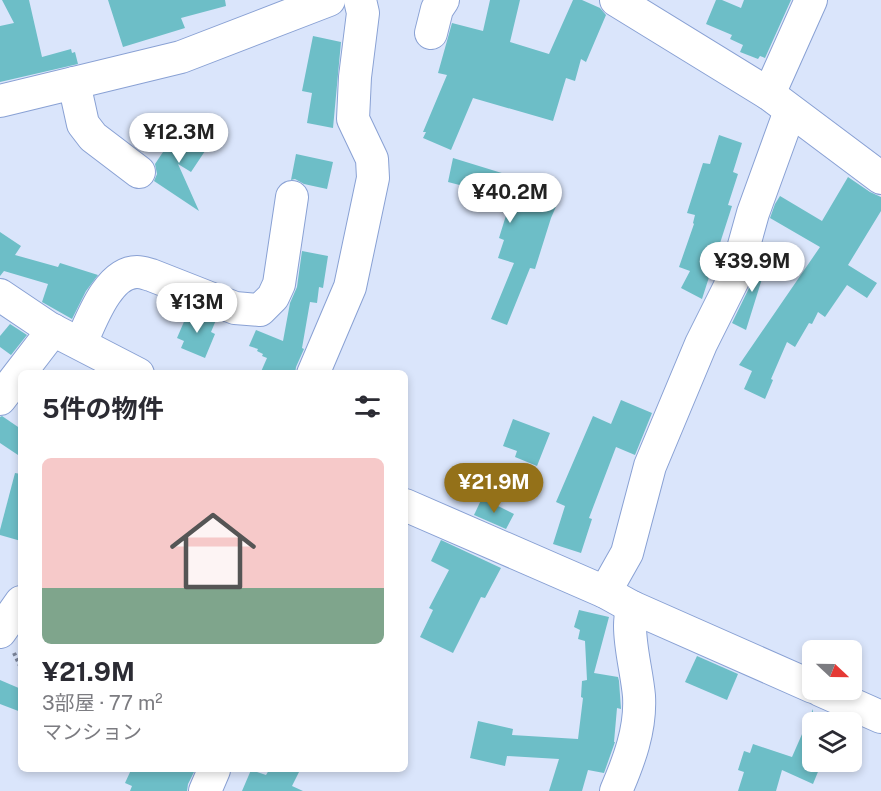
<!DOCTYPE html>
<html lang="ja">
<head>
<meta charset="utf-8">
<style>
	body { margin:0; font-family:"Public Sans","Noto Sans JP",sans-serif; background:#f2f2f3; color:#2b2b33; height:100vh; display:flex; flex-direction:column; font-size:22px; white-space:nowrap }
	* { box-sizing:border-box; margin:0 }
	p { font-size:20px; color:#7c7c81 }
	.icon { flex:none; width:33px; height:33px; fill:none; stroke:currentColor; stroke-width:2; stroke-linecap:round; stroke-linejoin:round }
	.map { position:relative; flex:1; overflow:hidden }
	.drawer { position:absolute; left:18px; top:370px; width:390px; height:402px; display:flex; flex-direction:column; background:#fff; border-radius:9px; box-shadow:0 3px 9px #0003 }
	.drawer>* { flex:none }
	.needle { width:39px; rotate:112deg }
	.controls { position:absolute; left:802px; top:640px; display:grid; gap:12px }
	.controls a { display:grid; place-items:center; width:60px; height:60px; border-radius:9px; background:#fff; box-shadow:0 3px 9px #0003; font-size:30px }
	.price { position:absolute; translate:-50% -51px; padding:0 14px; border-radius:21px; background:#fff; color:#222; font-size:20px; line-height:39px; filter:drop-shadow(0 2px 3px #0008) }
	.price::after { content:''; position:absolute; left:50%; top:36px; width:18px; height:14px; margin-left:-9px; background:inherit; clip-path:polygon(0 0,100% 0,50% 100%) }
	.price.current { background:#947119; color:#fff }
	ul { padding:0; list-style:none }
	li { display:grid; align-content:center; gap:12px; height:318px; padding:0 24px }
	li+li { border-top:2px solid #e1e1e2 }
	li span { display:grid; place-items:center; height:186px; border-radius:9px; color:#555 }
	li>.icon { margin-inline-start:auto }
	span .icon { width:108px; height:108px; fill:#fffc; stroke-width:1 }
	li b { font-size:26px }
	h2 { display:flex; justify-content:space-between; align-items:center; height:72px; padding:0 24px; font-size:26px }
	.map>svg:first-child { display:block }
	.building { fill:#6dbec7 }
	.lines { fill:none; stroke-linecap:round; stroke-linejoin:round }
	.minor-casing { stroke:#89a1d4; stroke-width:34 }
	.path { stroke:#7b859a; stroke-width:4; stroke-dasharray:3 3; stroke-linecap:butt }
	.minor { stroke:#fff; stroke-width:32 }
</style>
</head>
<body>
<div class="map">
<svg width="881" height="791" viewBox="0 0 881 791">
	<rect width="100%" height="100%" fill="#dae5fb"/>
	<!-- building -->
	<g class="building">
		<polygon points="2,0 29,0 42,57 71,49 72,53 75,52 78,64 0,82 0,26 14,23"/>
		<polygon points="108,0 225,0 226,6 181,18 185,28 123,47"/>
		<polygon points="490,0 520,0 510,42 549,54 573,0 582,0 600,8 606,15 586,62 581,59 575,81 566,78 553,121 473,98 451,150 423,138 426,132 423,132 447,75 438,73 452,23 483,31"/>
		<polygon points="716,0 722,0 741,8 744,0 791,0 765,58 760,56 758,59 740,52 743,45 730,39 732,35 706,24"/>
		<polygon points="313,36 341,42 333,128 307,123 312,93 302,91"/>
		<polygon points="181,125 202,139 199,143 207,148 191,172 178,164 199,211 154,181 157,174 155,164"/>
		<polygon points="719,135 742,143 733,172 738,174 728,205 732,206 702,299 681,288 690,271 679,267 694,224 693,223 695,215 687,213 703,163 710,164"/>
		<polygon points="296,154 333,162 327,189 304,184 295,179 291,180"/>
		<polygon points="453,158 505,174 527,184 525,188 558,202 551,218 535,269 530,268 507,325 491,319 514,263 498,258 504,240 499,238 508,209 468,197 471,188 448,182"/>
		<polygon points="848,177 870,192 881,197 881,211 848,265 877,283 867,298 847,285 825,317 818,312 812,324 809,323 795,347 787,342 771,379 773,380 765,399 744,389 752,371 739,365 820,247 770,218 775,204 780,196 822,221"/>
		<polygon points="0,232 21,246 15,255 58,267 60,263 98,275 86,291 72,319 42,302 48,284 4,271 0,276"/>
		<polygon points="761,250 770,253 746,330 732,323 752,282"/>
		<polygon points="302,251 328,256 323,288 319,287 317,303 310,302 302,348 304,349 296,367 295,374 260,374 267,358 262,356 263,354 257,351 258,349 249,346 256,330 283,341 290,303 297,287"/>
		<polygon points="194,311 216,320 211,332 215,334 205,358 181,348 184,341 177,338 186,317 191,319"/>
		<polygon points="10,324 27,335 11,355 0,347 0,336"/>
		<polygon points="621,400 652,413 635,455 616,447 589,518 592,519 581,553 553,544 565,506 556,502 593,416 611,424"/>
		<polygon points="2,416 21,429 21,457 0,443 0,417"/>
		<polygon points="513,419 550,433 537,466 515,457 517,451 503,446"/>
		<polygon points="15,473 21,474 21,541 0,535 0,530"/>
		<polygon points="482,498 514,514 506,529 474,515"/>
		<polygon points="441,540 501,568 485,598 481,597 453,653 420,637 433,610 429,608 449,570 431,561"/>
		<polygon points="579,610 609,617 594,673 618,677 619,681 621,709 617,708 614,742 615,742 604,773 588,770 582,791 549,791 559,759 507,756 505,766 470,758 478,721 513,729 512,735 578,739 583,698 581,697 582,681 587,680 585,641 578,639 580,630 574,627"/>
		<polygon points="697,656 738,674 727,700 685,682"/>
		<polygon points="0,680 21,689 21,712 0,704"/>
		<polygon points="813,709 813,762 822,762 813,784 782,770 776,791 738,791 744,772 738,770 744,751 750,753 753,744 792,757"/>
		<polygon points="131,770 195,770 188,784 187,791 130,791 132,786 125,783"/>
		<polygon points="251,770 266,775 269,770 300,770 292,786 303,791 242,791"/>
	</g>
	<g class="lines">
		<!-- minor casing -->
		<g class="minor-casing">
			<g id="minor">
				<polyline points="616,0 769,94 881,178"/>
				<polyline points="431,33 437,9 443,0"/>
				<polyline points="74,83 83,124 93,137 139,172"/>
				<polyline points="769,94 811,0"/>
				<polyline points="0,101 181,57 329,0"/>
				<polyline points="0,295 49,328 138,374"/>
				<path d="M81,343c10,-22 27,-71 56,-71 5,0 10,2 14,3l84,33 25,2 13,-13 6,-13 13,-87"/>
				<polyline points="313,374 350,287 373,178 372,159 353,119 355,77 363,13 360,0"/>
				<polyline points="0,399 53,330"/>
				<polyline points="405,505 605,592 632,607 813,687"/>
				<polyline points="605,592 627,553 650,466 701,344 736,274 753,213 790,111"/>
				<polyline points="0,632 21,602"/>
				<polyline points="820,690 881,717"/>
				<polyline points="205,791 214,770"/>
				<path d="M616,791c13,-30 25,-62 23,-95 -2,-23 -9,-47 -9,-70 0,-7 1,-13 2,-19"/>
			</g>
		</g>
		<!-- path -->
		<polyline class="path" points="14,653 21,668"/>
		<!-- minor -->
		<use href="#minor" class="minor"/>
	</g>
</svg>
<div class="controls">
<a><svg class="needle" viewBox="-14 -14 28 28"><path d="M0-13l5 13h-10z" fill="#e53935"/><path d="M0 13l5-13h-10z" fill="#7c7c81"/></svg></a>
<a><svg class="icon" aria-label="layers" viewBox="0 0 24 24"><path d="M12 4l9 5-9 5-9-5zM3 14l9 5 9-5"/></svg></a>
</div>
<b class="price" style="left:179px;top:164px">¥12.3M</b>
<b class="price" style="left:510px;top:224px">¥40.2M</b>
<b class="price" style="left:752px;top:293px">¥39.9M</b>
<b class="price" style="left:197px;top:334px">¥13M</b>
<b class="price current" style="left:494px;top:514px">¥21.9M</b>
<section class="drawer">
<h2>5件の物件<svg class="icon" aria-label="filters" viewBox="0 0 24 24"><path d="M4 7h16M4 17h16"/><circle cx="9" cy="7" r="2"/><circle cx="15" cy="17" r="2"/></svg></h2>
<ul>
<li><span style="background:linear-gradient(#f6c9c9 70%,#7fa58c 0)"><svg class="icon" aria-label="home" viewBox="0 0 24 24"><path d="M3 11l9-7 9 7M6 9v11h12V9"/></svg></span><div><b>¥21.9M</b><p>3部屋 · 77 m²</p><p>マンション</p></div></li>
</ul>
</section>
</div>
</body>
</html>
